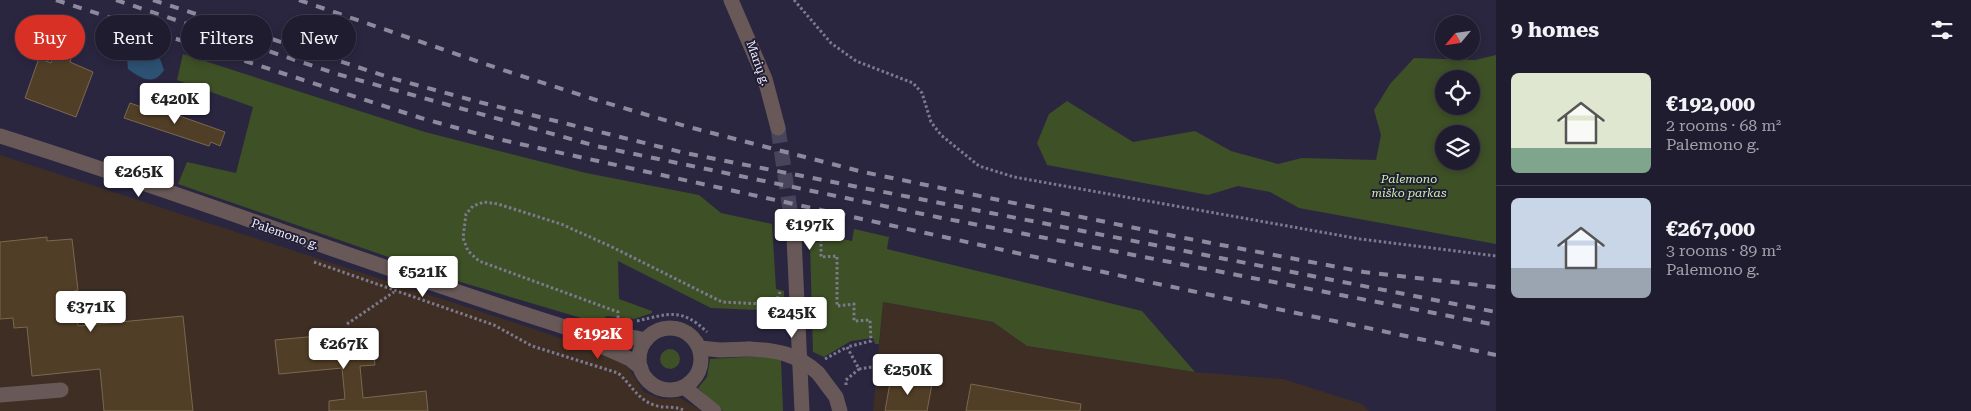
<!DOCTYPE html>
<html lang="en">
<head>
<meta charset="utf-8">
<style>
	body { margin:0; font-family:"Roboto Serif",serif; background:#282538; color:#f1f3f6; height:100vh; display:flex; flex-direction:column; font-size:19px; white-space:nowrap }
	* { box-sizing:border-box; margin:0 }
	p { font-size:16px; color:#a2a1ab }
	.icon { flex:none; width:28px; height:28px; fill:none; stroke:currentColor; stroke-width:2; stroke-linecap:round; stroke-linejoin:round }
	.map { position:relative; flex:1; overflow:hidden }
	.side { display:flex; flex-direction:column; background:#201c30; width:475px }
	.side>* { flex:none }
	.banner { position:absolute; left:15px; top:15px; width:475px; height:45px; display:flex; gap:10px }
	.needle { width:32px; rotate:241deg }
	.controls { position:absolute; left:1435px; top:15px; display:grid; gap:10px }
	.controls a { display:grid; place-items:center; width:45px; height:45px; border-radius:50%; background:#201c30; box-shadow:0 2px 8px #0003,0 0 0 1px #3d3a4c; font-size:25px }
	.price { position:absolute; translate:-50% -42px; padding:0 11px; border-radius:5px; background:#fff; color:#222; font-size:16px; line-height:32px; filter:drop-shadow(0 1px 2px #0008) }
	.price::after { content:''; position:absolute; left:50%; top:30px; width:15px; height:11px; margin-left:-8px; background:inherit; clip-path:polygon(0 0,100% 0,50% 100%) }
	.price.selected { background:#d93025; color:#fff }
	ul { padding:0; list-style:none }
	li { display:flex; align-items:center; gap:15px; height:125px; padding:0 15px }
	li+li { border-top:1px solid #3d3a4c }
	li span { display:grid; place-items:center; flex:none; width:140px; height:100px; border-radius:8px; color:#555 }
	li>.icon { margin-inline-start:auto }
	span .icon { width:60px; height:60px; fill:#fffc; stroke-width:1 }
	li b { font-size:21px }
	h2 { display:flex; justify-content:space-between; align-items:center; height:60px; padding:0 15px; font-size:21px }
	.tag { padding:0 18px; border-radius:22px; background:#201c30; box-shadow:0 2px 8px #0003,0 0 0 1px #3d3a4c; font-size:18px; line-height:45px }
	.tag.selected { background:#d93025; color:#fff }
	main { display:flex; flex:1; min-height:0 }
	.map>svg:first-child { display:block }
	.industrial { fill:#3e2e24 }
	.green { fill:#3e5026; fill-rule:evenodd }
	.water { fill:#2c5173 }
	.building { fill:#513e26; stroke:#7c684e }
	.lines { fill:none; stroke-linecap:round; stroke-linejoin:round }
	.minor-tunnel { stroke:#48445c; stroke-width:15; stroke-dasharray:15 8; stroke-linecap:butt }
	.path { stroke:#7d7a8f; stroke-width:3; stroke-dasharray:2.5 2.5; stroke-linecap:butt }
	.minor { stroke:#685958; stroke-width:15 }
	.rail { stroke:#8d8a9e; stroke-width:4; stroke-dasharray:9 9; stroke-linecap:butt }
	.minor-bridge { stroke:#685958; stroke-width:15 }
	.labels { text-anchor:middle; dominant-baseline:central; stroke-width:4; stroke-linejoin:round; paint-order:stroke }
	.street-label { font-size:12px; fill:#f1f0fd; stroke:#211d35 }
	.park-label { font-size:12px; font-style:italic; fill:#ceefa7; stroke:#211d35 }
</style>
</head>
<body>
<main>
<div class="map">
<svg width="1496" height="411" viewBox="0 0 1496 411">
	<rect width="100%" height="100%" fill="#2a2640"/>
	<!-- industrial -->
	<g class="industrial">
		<polygon points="0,155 531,328 617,358 629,368 644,392 661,399 680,398 702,411 0,411"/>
		<polygon points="883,302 993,322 1027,346 1195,372 1283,379 1362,404 1369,411 873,411"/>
	</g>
	<!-- green -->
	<g class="green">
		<polygon points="183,54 425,132 586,173 699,195 721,213 772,224 776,289 784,291 784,311 711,308 618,261 619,299 652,311 652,313 634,319 606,316 603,324 598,323 410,267 397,260 178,184 187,162 236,173 253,107 177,80"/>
		<path d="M1496,55v189l-197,-36 -29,-16 -32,-6 -30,9 -161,-30 -10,-22 12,-29 18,-13 66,41 62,-11 36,20 47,13 24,-6 74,2 5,-25 -7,-25 16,-26 24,-26 61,2zM1444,79h27v27h-27zM1444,134h27v27h-27z"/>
		<polygon points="854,229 889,237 887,249 1142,311 1195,372 1027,346 993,322 883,302 879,344 875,344 873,338 851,341 824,357 813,352 810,244 824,240 824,235 852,241"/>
		<circle cx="670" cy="359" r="10"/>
		<polygon points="745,357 768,357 781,360 783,411 723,411 698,388 707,377 710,359"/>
	</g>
	<!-- water -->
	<path class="water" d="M138,53l22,6 4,11c-11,17 -23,8 -36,-1l-1,-10 4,-5z"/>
	<!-- building -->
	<g class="building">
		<polygon points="62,33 78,38 70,62 93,72 76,117 25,98 39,58 51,63"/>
		<polygon points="130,103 156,112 157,108 225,132 220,146 211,142 209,146 124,118"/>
		<polygon points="47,237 47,241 72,239 78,290 74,291 78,326 183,316 193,411 104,411 100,369 32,376 27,327 14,328 13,318 0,319 0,242"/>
		<polygon points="371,331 375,365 360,366 363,398 426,391 428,411 329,411 329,401 345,399 342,368 279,374 275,340"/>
		<polygon points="891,377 932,384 927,411 885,411"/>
		<polygon points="971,384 1081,404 1080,411 966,411"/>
	</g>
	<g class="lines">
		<!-- minor-tunnel -->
		<polyline class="minor-tunnel" points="778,128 794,237"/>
		<!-- path -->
		<g class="path">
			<polyline points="794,0 831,43 856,61 913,83 922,93 931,122 941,135 979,166 1014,177 1360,239 1496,256"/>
			<polyline points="809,237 821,236 821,257 837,256 837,306 854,304 854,321 870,320 871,341 847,347 859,369 872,367"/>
			<path d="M314,262l180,63 38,21 86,27c13,11 19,26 36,32 10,4 22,0 31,6"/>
			<polyline points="618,318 618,312 479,261 468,251 463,238 466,214 473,206 484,202 498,204 561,224 610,246 722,302 764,304 777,299 780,292"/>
			<path d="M637,321c31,-7 44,-14 70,11"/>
			<polyline points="347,324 394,292"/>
			<polyline points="825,359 847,347"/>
			<polyline points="846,385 846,380 859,369"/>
		</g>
		<!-- minor -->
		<g class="minor">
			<polyline points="731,0 765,79 778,128"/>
			<path d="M0,136c191,60 377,132 568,192l17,11 45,20 11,9"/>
			<polyline points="794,237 802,411"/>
			<circle cx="670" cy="359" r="31"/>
			<polyline points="572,330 589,328 646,340"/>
			<polyline points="700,348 720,350 749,349"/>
			<polyline points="818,373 836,397 840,411"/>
			<polyline points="684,387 714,411"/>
			<polyline points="0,395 61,390"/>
		</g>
		<!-- rail -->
		<g class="rail">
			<polyline points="56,0 421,118 493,138 1149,282 1496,355"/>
			<polyline points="116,0 337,74 596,146 937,217 1496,325"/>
			<polyline points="153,0 391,78 479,102 685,153 1496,312"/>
			<polyline points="299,0 500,69 593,99 685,126 863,172 1174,236 1364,272 1496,287"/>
		</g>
		<!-- minor-bridge -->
		<path class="minor-bridge" d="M749,349c28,1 48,5 69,24"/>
	</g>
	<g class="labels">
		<!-- street labels -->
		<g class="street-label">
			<text transform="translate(758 63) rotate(70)">Marių g.</text>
			<text transform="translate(285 234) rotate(19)">Palemono g.</text>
		</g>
		<!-- park labels -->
		<g class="park-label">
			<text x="1409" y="179">Palemono<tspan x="1409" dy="14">miško parkas</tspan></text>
		</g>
	</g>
</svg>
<div class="controls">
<a><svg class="needle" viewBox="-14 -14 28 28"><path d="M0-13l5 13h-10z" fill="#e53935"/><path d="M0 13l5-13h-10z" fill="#a2a1ab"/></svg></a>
<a><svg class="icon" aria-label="locate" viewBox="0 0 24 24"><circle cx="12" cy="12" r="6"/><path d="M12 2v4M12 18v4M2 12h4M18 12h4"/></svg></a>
<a><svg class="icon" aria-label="layers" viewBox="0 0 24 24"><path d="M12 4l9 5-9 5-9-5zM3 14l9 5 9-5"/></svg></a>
</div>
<b class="price" style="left:175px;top:125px">€420K</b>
<b class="price" style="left:139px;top:198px">€265K</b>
<b class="price" style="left:810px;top:251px">€197K</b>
<b class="price" style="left:423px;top:298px">€521K</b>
<b class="price" style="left:91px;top:333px">€371K</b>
<b class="price" style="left:792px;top:339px">€245K</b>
<b class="price selected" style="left:598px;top:360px">€192K</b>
<b class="price" style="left:344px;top:370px">€267K</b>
<b class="price" style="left:908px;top:396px">€250K</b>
<div class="banner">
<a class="tag selected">Buy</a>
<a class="tag">Rent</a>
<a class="tag">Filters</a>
<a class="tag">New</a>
</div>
</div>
<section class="side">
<h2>9 homes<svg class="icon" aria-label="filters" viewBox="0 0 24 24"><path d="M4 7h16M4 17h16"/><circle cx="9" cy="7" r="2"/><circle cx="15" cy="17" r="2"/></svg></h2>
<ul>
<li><span style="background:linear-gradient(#dfe7d0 75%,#7fa58c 0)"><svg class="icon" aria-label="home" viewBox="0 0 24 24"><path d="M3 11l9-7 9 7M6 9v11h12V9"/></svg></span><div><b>€192,000</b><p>2 rooms · 68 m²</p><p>Palemono g.</p></div></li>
<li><span style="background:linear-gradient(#c9d6e8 70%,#9aa5b1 0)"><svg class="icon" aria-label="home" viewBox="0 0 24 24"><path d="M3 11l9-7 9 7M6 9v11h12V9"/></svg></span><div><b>€267,000</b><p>3 rooms · 89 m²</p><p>Palemono g.</p></div></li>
</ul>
</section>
</main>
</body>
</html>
